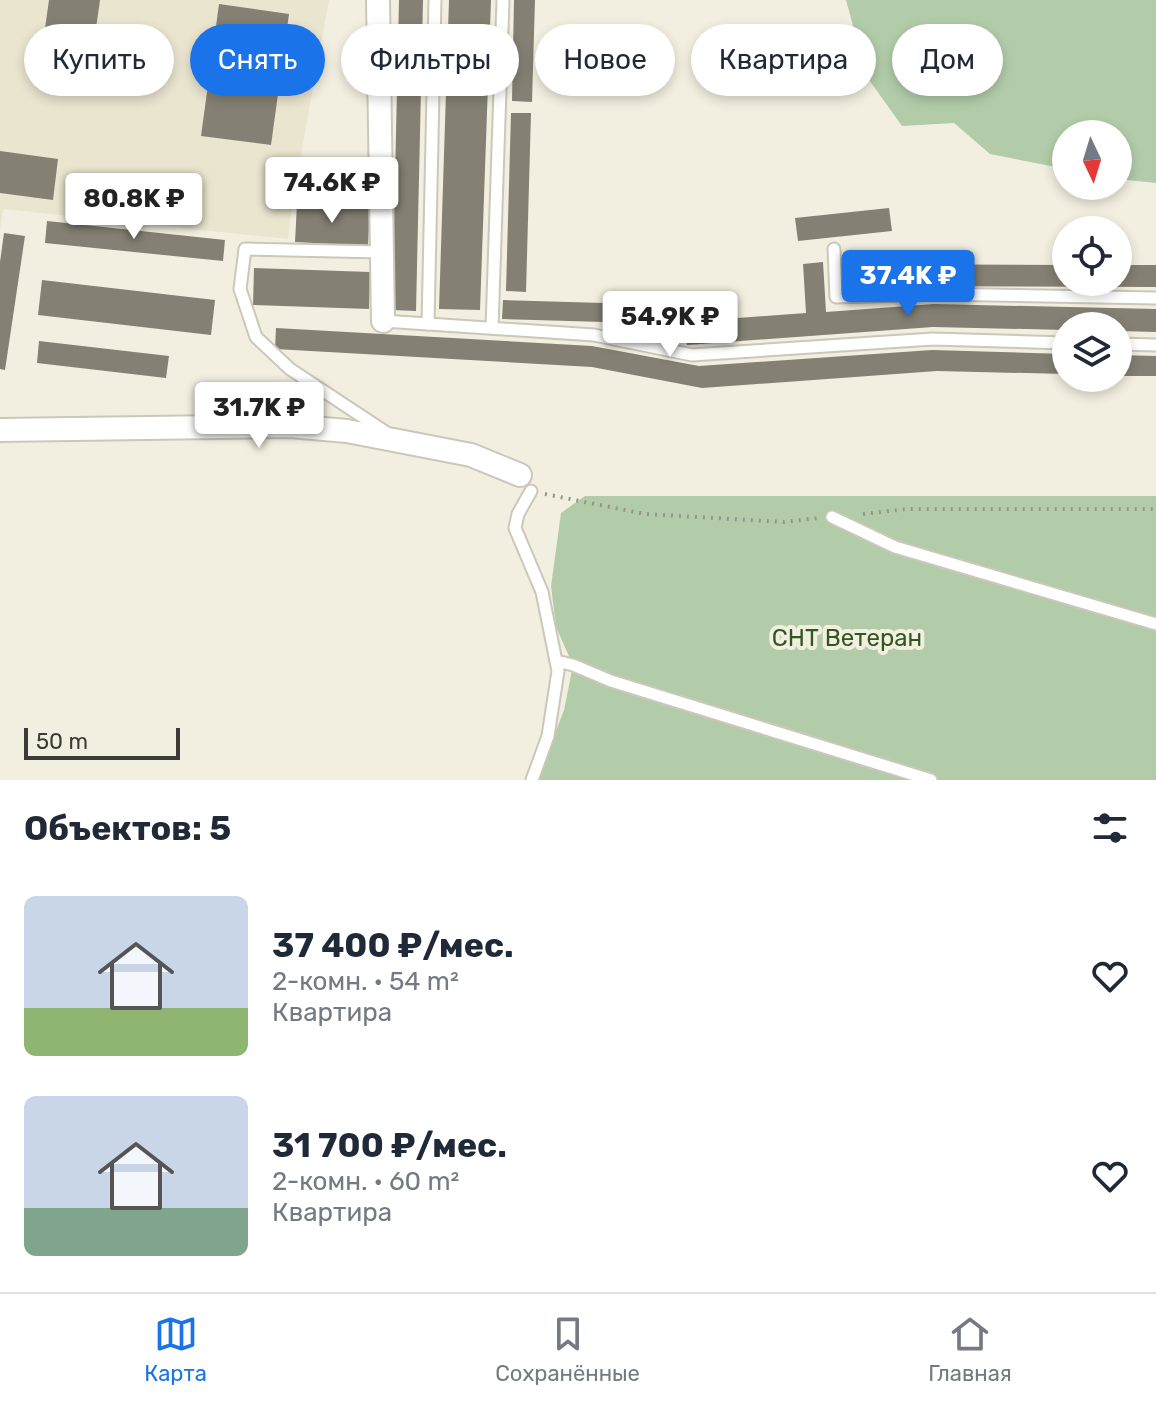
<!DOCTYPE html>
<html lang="ru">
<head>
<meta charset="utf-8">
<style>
	body { margin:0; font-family:Rubik,sans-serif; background:#f6f6f7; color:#1f2937; height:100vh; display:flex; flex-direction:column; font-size:30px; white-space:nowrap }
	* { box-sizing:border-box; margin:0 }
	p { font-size:26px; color:#747a83 }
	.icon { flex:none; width:44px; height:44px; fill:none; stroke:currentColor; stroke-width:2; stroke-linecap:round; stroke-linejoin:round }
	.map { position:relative; height:780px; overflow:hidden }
	.drawer { display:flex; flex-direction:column; background:#fff; flex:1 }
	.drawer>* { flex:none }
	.banner { position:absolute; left:24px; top:24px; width:1108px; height:72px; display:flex; gap:16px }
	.needle { width:52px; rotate:176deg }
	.fabs { position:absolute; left:1052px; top:120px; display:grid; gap:16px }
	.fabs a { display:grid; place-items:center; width:80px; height:80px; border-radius:50%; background:#fff; box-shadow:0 4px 12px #0003; font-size:40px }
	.scale { position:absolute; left:24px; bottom:20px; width:156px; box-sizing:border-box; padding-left:8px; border:4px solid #3c3a35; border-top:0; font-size:22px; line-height:28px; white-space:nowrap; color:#3c3a35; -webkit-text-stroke:6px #f3efe0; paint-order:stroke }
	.price { position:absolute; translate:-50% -68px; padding:0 18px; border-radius:8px; background:#fff; color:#222; font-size:26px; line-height:52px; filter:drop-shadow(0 2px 4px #0008) }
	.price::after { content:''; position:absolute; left:50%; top:48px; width:24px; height:18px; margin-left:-12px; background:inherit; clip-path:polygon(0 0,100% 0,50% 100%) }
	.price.selected { background:#1a73e8; color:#fff }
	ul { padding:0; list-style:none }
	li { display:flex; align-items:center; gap:24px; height:200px; padding:0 24px }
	li span { display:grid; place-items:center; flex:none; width:224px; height:160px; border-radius:12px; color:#555 }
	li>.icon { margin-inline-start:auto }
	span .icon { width:96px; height:96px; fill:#fffc; stroke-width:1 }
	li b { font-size:34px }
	h2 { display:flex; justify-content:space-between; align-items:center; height:96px; padding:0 24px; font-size:34px }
	.pill { padding:0 28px; border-radius:36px; background:#fff; box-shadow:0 4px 12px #0003; font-size:28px; line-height:72px }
	.pill.selected { background:#1a73e8; color:#fff }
	.tabs { display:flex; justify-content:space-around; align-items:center; height:112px; border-top:2px solid #e0e1e3; background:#fff; font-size:22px; color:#747a83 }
	.tabs a { display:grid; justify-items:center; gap:4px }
	.tabs .selected { color:#1a73e8 }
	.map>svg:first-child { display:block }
	.built { fill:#eae5cf }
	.green { fill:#b2cca9 }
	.building { fill:#848073 }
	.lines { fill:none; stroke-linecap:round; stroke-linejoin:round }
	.service-casing { stroke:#cbc7b9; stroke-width:15 }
	.minor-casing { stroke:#cbc7b9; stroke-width:26 }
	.path { stroke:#97948a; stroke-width:4; stroke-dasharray:2 6; stroke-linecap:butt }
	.service { stroke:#fff; stroke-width:11 }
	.minor { stroke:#fff; stroke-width:22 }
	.labels { text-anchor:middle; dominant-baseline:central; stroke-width:8; stroke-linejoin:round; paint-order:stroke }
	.park-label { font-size:24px; fill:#315721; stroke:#f3efe0 }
</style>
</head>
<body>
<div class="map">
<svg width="1156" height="780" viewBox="0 0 1156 780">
	<rect width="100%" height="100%" fill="#f3efe0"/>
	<!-- built -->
	<polygon class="built" points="0,0 329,0 293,198 288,239 3,209 0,230"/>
	<!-- green -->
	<g class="green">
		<polygon points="846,0 1156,0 1156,183 1118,179 1118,134 1066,134 1066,169 990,154 954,123 902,126 867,77"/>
		<polygon points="585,496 1156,496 1156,780 537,780 564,710 573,665 556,627 551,586 561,513"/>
	</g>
	<!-- building -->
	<g class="building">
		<polygon points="49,0 100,0 89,78 39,71"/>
		<polygon points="399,0 423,0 416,311 392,310"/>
		<polygon points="449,0 491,0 480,310 439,309"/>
		<polygon points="514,0 535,0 532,102 512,101"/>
		<polygon points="219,4 289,14 271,145 201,136"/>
		<polygon points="511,113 531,113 526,292 506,291"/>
		<polygon points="0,151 58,159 53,200 0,193"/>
		<polygon points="297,204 370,208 368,246 295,242"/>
		<polygon points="889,208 892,231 798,241 795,218"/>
		<polygon points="47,221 225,240 223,261 45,243"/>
		<polygon points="4,233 25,236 5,370 0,369 0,262"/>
		<polygon points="823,262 826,312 934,304 1156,309 1156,332 1118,331 1118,326 1066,326 1066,330 933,327 687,345 685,322 806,313 803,264"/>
		<polygon points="848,264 1066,265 1066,282 1118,282 1118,265 1156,265 1156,287 848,286"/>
		<polygon points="254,268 370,272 369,309 253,305"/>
		<polygon points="42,280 215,300 211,335 38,315"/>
		<polygon points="503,300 673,305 673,324 502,319"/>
		<polygon points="276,328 592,346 699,366 932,350 1066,354 1066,374 937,371 702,388 592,367 275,349"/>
		<polygon points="39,341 169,356 166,378 37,363"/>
		<polygon points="1118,355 1156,356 1156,376 1118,376"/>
	</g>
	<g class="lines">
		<!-- service casing -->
		<g class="service-casing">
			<g id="service">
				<polyline points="834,249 836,297 934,294 1156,298"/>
				<polyline points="382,252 245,249 240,289 256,337 290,369 387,433"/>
				<polyline points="383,321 594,335 692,355 933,339 1066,343"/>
				<polyline points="428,324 435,0"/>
				<polyline points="492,328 503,0"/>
				<polyline points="1118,344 1156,345"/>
				<polyline points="531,491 518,514 515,528 542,592 558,671 548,736 532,780"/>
				<polyline points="832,517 895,547 1156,624"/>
				<polyline points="556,661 573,665 611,681 931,780"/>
			</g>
		</g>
		<!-- minor casing -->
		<g class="minor-casing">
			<g id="minor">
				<polyline points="378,0 383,321"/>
				<polyline points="0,430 290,426 347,431 471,455 520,475"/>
			</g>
		</g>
		<!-- path -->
		<g class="path">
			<polyline points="545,494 645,514 784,522 818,518"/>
			<polyline points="863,514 907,509 1156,509"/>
		</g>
		<!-- service -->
		<use href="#service" class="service"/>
		<!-- minor -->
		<use href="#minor" class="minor"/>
	</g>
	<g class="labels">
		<!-- park labels -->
		<g class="park-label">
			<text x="847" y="638">СНТ Ветеран</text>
		</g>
	</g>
</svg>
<div class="fabs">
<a><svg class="needle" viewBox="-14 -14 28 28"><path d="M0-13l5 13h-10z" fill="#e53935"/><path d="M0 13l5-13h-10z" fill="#747a83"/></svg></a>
<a><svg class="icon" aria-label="locate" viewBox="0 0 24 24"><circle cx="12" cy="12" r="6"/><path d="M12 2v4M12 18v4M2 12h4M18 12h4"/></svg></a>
<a><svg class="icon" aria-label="layers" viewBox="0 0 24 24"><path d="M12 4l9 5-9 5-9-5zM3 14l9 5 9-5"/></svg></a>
</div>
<div class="scale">50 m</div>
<b class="price" style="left:332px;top:225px">74.6K ₽</b>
<b class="price" style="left:134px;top:241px">80.8K ₽</b>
<b class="price selected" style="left:908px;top:318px">37.4K ₽</b>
<b class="price" style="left:670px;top:359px">54.9K ₽</b>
<b class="price" style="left:259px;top:450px">31.7K ₽</b>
<div class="banner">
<a class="pill">Купить</a>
<a class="pill selected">Снять</a>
<a class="pill">Фильтры</a>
<a class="pill">Новое</a>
<a class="pill">Квартира</a>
<a class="pill">Дом</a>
</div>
</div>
<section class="drawer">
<h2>Объектов: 5<svg class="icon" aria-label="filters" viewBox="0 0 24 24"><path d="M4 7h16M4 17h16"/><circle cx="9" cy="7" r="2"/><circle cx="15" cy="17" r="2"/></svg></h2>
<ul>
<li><span style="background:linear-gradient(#c9d6e8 70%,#8fb573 0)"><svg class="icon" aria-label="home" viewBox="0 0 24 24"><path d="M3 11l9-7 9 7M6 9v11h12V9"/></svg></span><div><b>37 400 ₽/мес.</b><p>2-комн. · 54 m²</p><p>Квартира</p></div><svg class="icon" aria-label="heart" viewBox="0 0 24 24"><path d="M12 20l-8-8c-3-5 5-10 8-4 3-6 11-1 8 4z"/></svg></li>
<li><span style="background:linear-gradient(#c9d6e8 70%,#7fa58c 0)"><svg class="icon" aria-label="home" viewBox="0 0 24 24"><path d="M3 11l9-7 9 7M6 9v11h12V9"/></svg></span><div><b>31 700 ₽/мес.</b><p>2-комн. · 60 m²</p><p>Квартира</p></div><svg class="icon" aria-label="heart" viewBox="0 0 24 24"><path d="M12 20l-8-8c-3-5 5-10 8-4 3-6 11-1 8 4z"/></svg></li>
</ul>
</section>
<nav class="tabs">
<a class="selected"><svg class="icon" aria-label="map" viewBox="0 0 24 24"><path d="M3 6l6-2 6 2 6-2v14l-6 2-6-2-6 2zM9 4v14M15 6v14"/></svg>Карта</a>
<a><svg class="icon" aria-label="saved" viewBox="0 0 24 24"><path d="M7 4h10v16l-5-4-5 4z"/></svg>Сохранённые</a>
<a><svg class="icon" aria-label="home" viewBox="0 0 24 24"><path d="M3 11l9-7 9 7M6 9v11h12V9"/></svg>Главная</a>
</nav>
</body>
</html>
